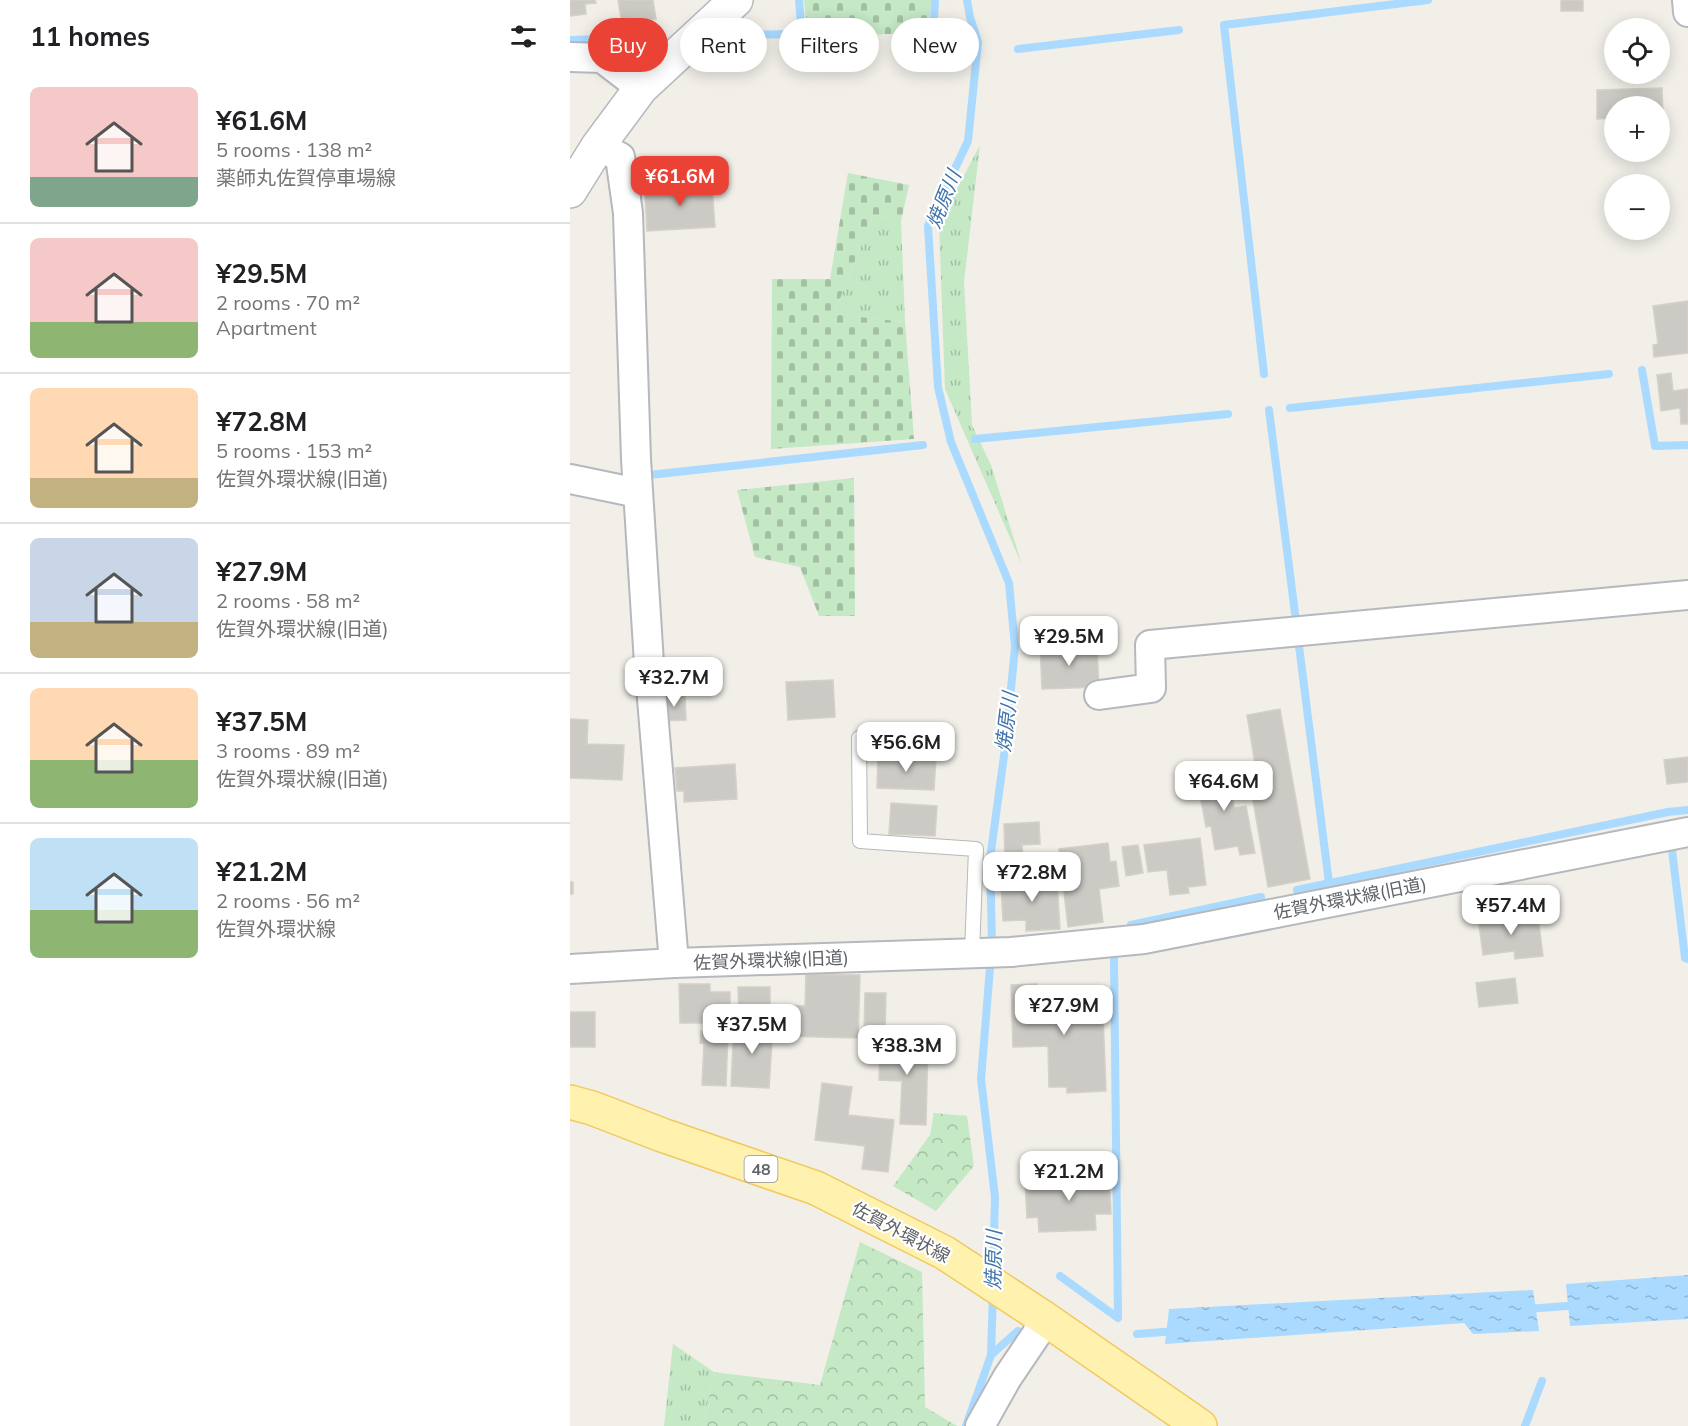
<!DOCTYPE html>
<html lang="en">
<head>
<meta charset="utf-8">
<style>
	body { margin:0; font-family:Mulish,"Noto Sans JP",sans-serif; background:#f6f6f6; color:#202124; height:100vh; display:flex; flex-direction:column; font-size:22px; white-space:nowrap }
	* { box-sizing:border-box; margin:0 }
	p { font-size:20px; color:#757577 }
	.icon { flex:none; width:33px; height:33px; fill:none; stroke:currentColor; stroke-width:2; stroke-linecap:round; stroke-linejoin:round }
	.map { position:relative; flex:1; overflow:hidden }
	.side { display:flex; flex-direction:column; background:#fff; width:570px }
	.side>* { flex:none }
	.top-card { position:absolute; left:18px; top:18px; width:570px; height:54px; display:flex; gap:12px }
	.controls { position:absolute; left:1034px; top:18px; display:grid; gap:12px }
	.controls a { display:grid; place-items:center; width:66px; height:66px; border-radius:50%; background:#fff; box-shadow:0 3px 15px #0003; font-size:30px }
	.price { position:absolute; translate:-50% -51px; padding:0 14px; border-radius:12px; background:#fff; color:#222; font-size:20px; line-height:39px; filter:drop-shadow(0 2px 3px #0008) }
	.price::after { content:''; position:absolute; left:50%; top:36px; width:18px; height:14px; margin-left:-9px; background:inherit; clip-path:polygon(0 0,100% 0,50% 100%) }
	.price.selected { background:#ea4335; color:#fff }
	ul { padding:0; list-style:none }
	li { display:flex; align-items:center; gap:18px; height:150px; padding:0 30px }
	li+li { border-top:2px solid #e0e0e0 }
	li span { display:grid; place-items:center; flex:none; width:168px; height:120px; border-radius:9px; color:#555 }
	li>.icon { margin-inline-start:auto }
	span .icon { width:72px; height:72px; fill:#fffc; stroke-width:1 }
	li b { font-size:26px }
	h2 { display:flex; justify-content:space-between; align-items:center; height:72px; padding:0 30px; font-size:26px }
	.pill { padding:0 21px; border-radius:27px; background:#fff; box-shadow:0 3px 15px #0003; font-size:21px; line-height:54px }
	.pill.selected { background:#ea4335; color:#fff }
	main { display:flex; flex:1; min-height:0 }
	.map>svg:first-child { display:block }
	.grass { fill:url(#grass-tufts) }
	.forest { fill:url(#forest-crowns) }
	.cemetery { fill:url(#cemetery-stones) }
	.water { fill:url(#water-ripples) }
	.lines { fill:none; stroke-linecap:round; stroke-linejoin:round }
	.stream { stroke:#aadaff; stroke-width:8 }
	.building { fill:#cccac5; stroke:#d6d1c6; stroke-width:1.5 }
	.service-casing { stroke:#b5b8bc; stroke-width:16 }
	.minor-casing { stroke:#b5b8bc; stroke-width:32 }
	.secondary-casing { stroke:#b6babf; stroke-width:36 }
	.primary-casing { stroke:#f2c960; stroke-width:36 }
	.service { stroke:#fff; stroke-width:14 }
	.minor { stroke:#fff; stroke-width:28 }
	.secondary { stroke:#fff; stroke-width:33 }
	.primary { stroke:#fff2af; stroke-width:33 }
	.labels { text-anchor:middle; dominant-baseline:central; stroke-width:4.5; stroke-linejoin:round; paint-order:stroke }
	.shield { fill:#fff; stroke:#8f9295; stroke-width:1.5 }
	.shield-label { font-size:16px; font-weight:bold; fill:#5f6368 }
	.street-label { font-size:18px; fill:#5f6368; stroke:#fff }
	.water-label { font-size:20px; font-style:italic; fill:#4174aa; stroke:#fff }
</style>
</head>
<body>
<main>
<section class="side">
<h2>11 homes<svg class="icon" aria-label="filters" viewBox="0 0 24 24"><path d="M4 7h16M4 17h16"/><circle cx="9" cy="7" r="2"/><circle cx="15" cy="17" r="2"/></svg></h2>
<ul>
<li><span style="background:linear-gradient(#f6c9c9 75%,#7fa58c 0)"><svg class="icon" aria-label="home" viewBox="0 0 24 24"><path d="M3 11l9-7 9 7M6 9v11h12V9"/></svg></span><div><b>¥61.6M</b><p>5 rooms · 138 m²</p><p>薬師丸佐賀停車場線</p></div></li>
<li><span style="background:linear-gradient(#f6c9c9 70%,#8fb573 0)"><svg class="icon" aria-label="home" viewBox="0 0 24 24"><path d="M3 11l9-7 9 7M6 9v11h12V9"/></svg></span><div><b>¥29.5M</b><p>2 rooms · 70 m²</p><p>Apartment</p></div></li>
<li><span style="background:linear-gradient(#ffd9b3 75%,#c2b280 0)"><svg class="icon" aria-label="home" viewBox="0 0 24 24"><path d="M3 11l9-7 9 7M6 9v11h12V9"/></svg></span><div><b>¥72.8M</b><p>5 rooms · 153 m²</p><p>佐賀外環状線(旧道)</p></div></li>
<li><span style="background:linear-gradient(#c9d6e8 70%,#c2b280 0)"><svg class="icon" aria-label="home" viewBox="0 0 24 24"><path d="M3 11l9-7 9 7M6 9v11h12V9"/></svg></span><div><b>¥27.9M</b><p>2 rooms · 58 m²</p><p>佐賀外環状線(旧道)</p></div></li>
<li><span style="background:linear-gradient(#ffd9b3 60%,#8fb573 0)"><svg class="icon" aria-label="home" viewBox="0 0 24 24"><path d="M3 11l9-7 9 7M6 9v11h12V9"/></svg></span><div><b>¥37.5M</b><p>3 rooms · 89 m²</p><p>佐賀外環状線(旧道)</p></div></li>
<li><span style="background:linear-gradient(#bfe0f5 60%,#8fb573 0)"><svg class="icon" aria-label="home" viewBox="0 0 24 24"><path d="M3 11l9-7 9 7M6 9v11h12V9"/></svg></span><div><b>¥21.2M</b><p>2 rooms · 56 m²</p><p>佐賀外環状線</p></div></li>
</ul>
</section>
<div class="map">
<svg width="1118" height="1426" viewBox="0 0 1118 1426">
	<defs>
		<pattern id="grass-tufts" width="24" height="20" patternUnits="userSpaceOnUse" patternTransform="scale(1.5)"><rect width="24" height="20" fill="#c5e8c5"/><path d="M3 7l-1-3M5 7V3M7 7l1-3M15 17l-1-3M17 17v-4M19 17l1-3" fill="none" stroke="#a3c0a4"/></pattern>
		<pattern id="forest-crowns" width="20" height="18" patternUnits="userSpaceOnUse" patternTransform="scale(1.5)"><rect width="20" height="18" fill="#c5e8c5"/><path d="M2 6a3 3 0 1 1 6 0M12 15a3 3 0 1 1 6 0" fill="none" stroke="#a3c0a4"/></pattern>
		<pattern id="cemetery-stones" width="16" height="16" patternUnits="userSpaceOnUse" patternTransform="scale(1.5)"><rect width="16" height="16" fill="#c5e8c5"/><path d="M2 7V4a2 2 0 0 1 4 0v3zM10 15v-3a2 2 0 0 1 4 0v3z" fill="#a3c0a4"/></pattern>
		<pattern id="water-ripples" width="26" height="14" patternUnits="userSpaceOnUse" patternTransform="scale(1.5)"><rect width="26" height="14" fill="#aadaff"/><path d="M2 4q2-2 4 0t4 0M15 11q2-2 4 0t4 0" fill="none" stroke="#8eb4d2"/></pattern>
	</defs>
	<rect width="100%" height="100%" fill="#f1efe8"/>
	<!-- grass -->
	<g class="grass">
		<polygon points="410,145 394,282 402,425 421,465 452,565 375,389 369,223"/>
		<polygon points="303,215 331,221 335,322 264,314"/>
		<polygon points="103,1344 144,1372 133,1426 94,1426"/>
	</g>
	<!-- forest -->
	<g class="forest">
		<polygon points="364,1113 397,1116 404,1166 366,1211 323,1186 360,1135"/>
		<polygon points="290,1242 352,1272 355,1407 387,1426 133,1426 144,1372 250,1385"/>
	</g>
	<!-- cemetery -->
	<g class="cemetery">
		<polygon points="234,0 361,0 358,32 238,38"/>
		<polygon points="278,173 339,185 331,221 303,215 264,314 335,322 344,439 201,449 202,279 260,279"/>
		<polygon points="284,478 285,616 249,616 230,567 185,557 167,490"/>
	</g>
	<!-- water -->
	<g class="water">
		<polygon points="1118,1275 1118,1319 1000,1326 996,1284"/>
		<polygon points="963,1290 969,1331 903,1334 894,1323 595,1344 599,1309"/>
	</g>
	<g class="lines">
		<!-- stream -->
		<g class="stream">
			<polyline points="397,0 400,17 408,42 398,141 358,226 368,387 381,442 439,583 445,647 436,741 420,859 422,943 411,1079 425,1197 423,1274"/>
			<polyline points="364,18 365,0"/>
			<polyline points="166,35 232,34 229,0"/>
			<polyline points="0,40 70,38"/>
			<polyline points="448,49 609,30"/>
			<polyline points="1072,370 1085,446 1118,445"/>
			<polyline points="694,374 654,25 858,0"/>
			<polyline points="720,408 1039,374"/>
			<polyline points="699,410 726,621"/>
			<polyline points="405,439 658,414"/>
			<polyline points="70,476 353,445"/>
			<polyline points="729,646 759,883"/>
			<polyline points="1102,850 1115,958 1118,959"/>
			<polyline points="727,890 1098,812 1118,810"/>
			<polyline points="561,925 691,897"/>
			<polyline points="490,1276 548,1318 544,960"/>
			<polyline points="957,1309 1010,1305"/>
			<polyline points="567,1334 606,1331"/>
			<polyline points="421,1355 448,1331"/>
			<polyline points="396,1426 421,1355 423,1293"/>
			<polyline points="955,1426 972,1381"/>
		</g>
	</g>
	<!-- building -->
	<g class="building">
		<polygon points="0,0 25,0 26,3 15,4 16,14 0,16"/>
		<polygon points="48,0 83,0 86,19 52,24"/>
		<rect x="991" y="0" width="22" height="11"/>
		<polygon points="1092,88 1093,117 1089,117 1089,106 1044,106 1044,118 1027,119 1027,90"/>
		<polygon points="112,180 113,186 142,185 145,227 77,231 75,194 88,194 87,181"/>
		<polygon points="1118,301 1118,353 1084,357 1083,345 1088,344 1083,306"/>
		<polygon points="1101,373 1103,391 1118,389 1118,424 1111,424 1110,408 1091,411 1087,375"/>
		<polygon points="496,643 496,648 527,647 529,687 472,689 470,645"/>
		<polygon points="263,680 265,717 218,720 216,682"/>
		<polygon points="115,696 116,720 93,721 92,697"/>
		<polygon points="710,709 740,879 698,887 681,789 689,788 677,715"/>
		<polygon points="0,719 18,720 17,744 54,745 52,780 0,778"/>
		<polygon points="308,755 366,758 364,790 307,788"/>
		<polygon points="1118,757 1118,782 1097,784 1094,760"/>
		<polygon points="165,764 167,799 114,802 114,791 107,791 105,768"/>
		<polygon points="657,767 664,808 676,806 685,853 670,855 668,846 645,850 641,826 636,827 626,773"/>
		<polygon points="321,803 367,806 365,836 319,834"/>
		<polygon points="469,822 470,844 452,845 453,859 435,860 434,824"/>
		<polygon points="630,838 636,885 618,887 619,893 600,895 597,870 578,872 574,845"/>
		<polygon points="538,843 540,862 546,861 549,886 529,889 533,922 498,927 489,849"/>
		<polygon points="568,845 573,873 556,876 552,847"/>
		<polygon points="460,876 460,882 487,881 490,929 456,931 456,920 433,921 431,884 443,883 443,877"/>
		<rect x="0" y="882" width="3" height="12"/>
		<polygon points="937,913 938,920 968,916 973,956 945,959 944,951 913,955 908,917"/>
		<polygon points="236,974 290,975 288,1038 208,1036 209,1005 235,1006"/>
		<polygon points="945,978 948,1003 909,1007 906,983"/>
		<polygon points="109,984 140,984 140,992 160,992 160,1023 110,1023"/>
		<polygon points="467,984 468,1005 499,1004 499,991 532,989 536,1091 497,1093 497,1087 479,1087 478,1046 443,1047 441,985"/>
		<polygon points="168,987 200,987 200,1015 169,1015"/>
		<polygon points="295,993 316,993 315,1034 294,1034"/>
		<rect x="0" y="1012" width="25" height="35"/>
		<polygon points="164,1023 203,1025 199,1088 161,1086"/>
		<polygon points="131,1031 158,1032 156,1086 132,1085 134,1044 130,1043"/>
		<polygon points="310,1040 358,1041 356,1125 330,1124 332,1081 309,1080"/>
		<polygon points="252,1083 282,1087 278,1115 324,1120 318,1172 292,1169 295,1146 245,1140"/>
		<polygon points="539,1171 541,1214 525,1214 526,1230 469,1232 468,1217 457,1218 455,1181 515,1179 515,1172"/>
	</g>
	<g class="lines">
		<!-- service casing -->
		<g class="service-casing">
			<polyline id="service" points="289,738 290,841 406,849 402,953"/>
		</g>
		<!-- minor casing -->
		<g class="minor-casing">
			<g id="minor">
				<polyline points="1117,0 1118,12"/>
				<polyline points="0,57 32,58 71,88"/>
				<polyline points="28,146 50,157 58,213 66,459 79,663 104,963"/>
				<polyline points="0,479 68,493"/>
				<polyline points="529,695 581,688 580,645 1118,595"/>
				<polyline points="0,969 104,963 441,952 574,939 1118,832"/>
				<polyline points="410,1426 437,1378 466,1335 474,1318"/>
			</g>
		</g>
		<!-- secondary casing -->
		<g class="secondary-casing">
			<polyline id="secondary" points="0,191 28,146 71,88 166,0"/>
		</g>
		<!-- primary casing -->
		<g class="primary-casing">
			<polyline id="primary" points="0,1102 22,1108 92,1135 246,1188 375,1253 474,1318 630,1426"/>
		</g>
		<!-- service -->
		<use href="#service" class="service"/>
		<!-- minor -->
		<use href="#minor" class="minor"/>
		<!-- secondary -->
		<use href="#secondary" class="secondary"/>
		<!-- primary -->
		<use href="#primary" class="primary"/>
	</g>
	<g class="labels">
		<!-- shield labels -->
		<rect class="shield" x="174.5" y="1156" width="33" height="26" rx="4.5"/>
		<g class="shield-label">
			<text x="191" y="1169">48</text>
		</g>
		<!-- street labels -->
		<g class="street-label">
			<text transform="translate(780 898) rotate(-11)">佐賀外環状線(旧道)</text>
			<text transform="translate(201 960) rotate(-2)">佐賀外環状線(旧道)</text>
			<text transform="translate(331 1232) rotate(28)">佐賀外環状線</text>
		</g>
		<!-- water labels -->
		<g class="water-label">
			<text transform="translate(373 199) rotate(-68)">焼原川</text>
			<text transform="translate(436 722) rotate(-83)">焼原川</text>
			<text transform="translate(423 1260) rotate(-89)">焼原川</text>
		</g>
	</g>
</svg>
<div class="controls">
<a><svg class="icon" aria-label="locate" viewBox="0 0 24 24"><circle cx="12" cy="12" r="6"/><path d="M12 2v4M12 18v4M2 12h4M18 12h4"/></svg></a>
<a>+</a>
<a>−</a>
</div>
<b class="price selected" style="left:110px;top:207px">¥61.6M</b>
<b class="price" style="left:499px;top:667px">¥29.5M</b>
<b class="price" style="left:104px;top:708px">¥32.7M</b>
<b class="price" style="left:336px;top:773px">¥56.6M</b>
<b class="price" style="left:654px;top:812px">¥64.6M</b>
<b class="price" style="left:462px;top:903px">¥72.8M</b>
<b class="price" style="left:941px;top:936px">¥57.4M</b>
<b class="price" style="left:494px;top:1036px">¥27.9M</b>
<b class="price" style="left:182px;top:1055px">¥37.5M</b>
<b class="price" style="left:337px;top:1076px">¥38.3M</b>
<b class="price" style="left:499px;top:1202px">¥21.2M</b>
<div class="top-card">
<a class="pill selected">Buy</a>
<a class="pill">Rent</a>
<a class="pill">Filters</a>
<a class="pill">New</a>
</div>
</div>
</main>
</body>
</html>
